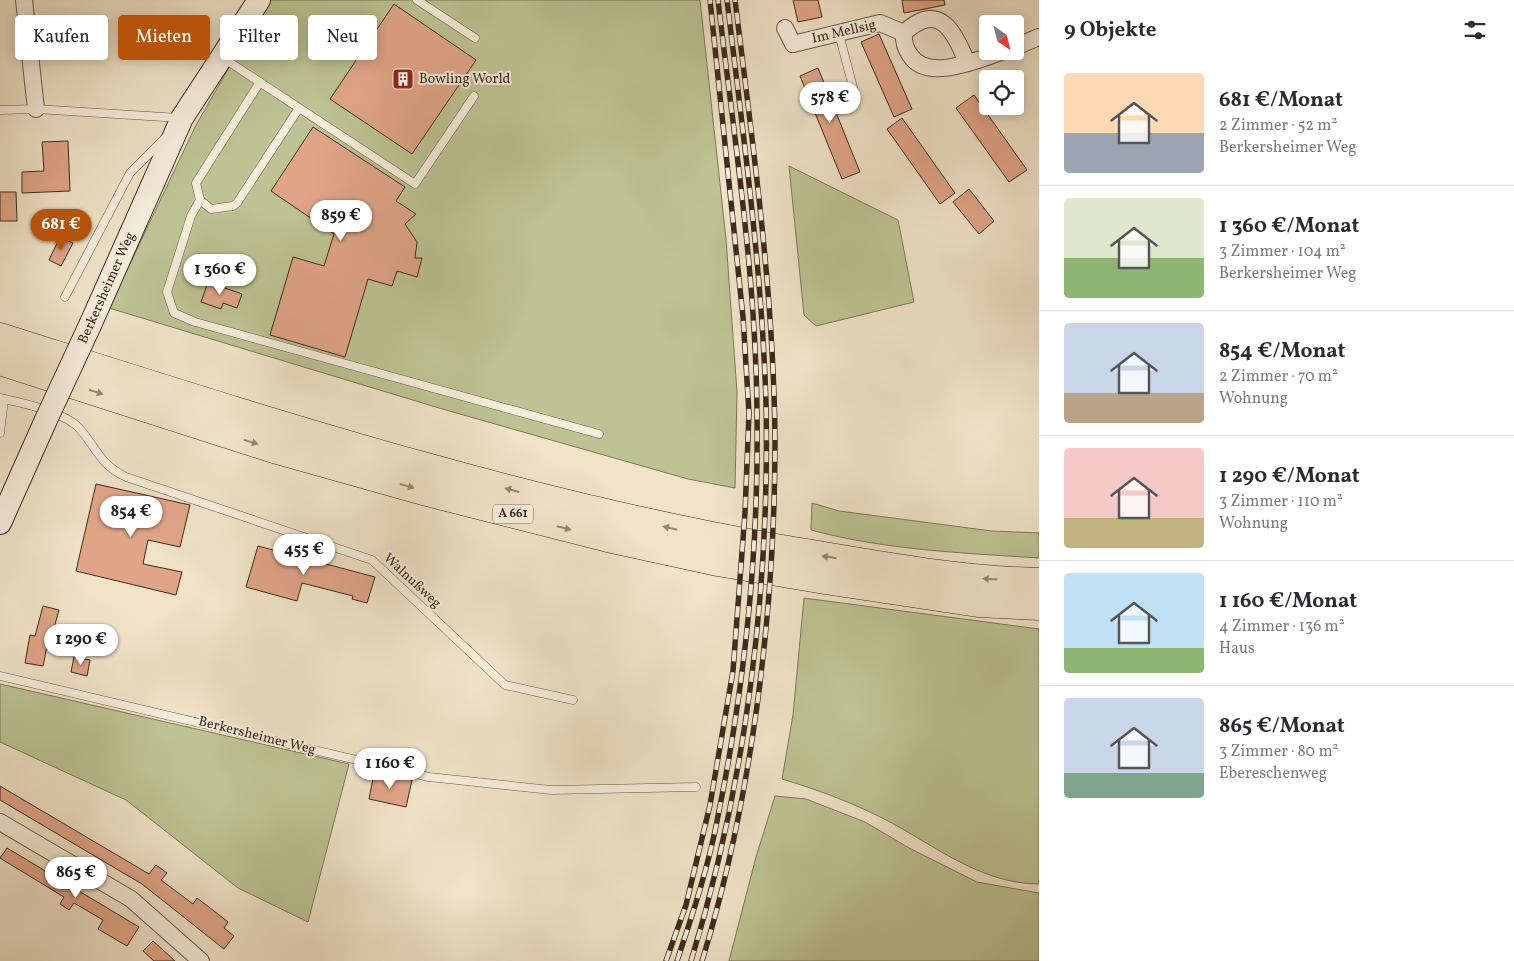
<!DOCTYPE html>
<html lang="de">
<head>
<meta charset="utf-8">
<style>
	body { margin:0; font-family:Vollkorn,serif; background:#f7f7f7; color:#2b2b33; height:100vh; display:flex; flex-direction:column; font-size:19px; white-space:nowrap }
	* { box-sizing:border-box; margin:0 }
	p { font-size:16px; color:#7c7c81 }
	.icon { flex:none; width:28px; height:28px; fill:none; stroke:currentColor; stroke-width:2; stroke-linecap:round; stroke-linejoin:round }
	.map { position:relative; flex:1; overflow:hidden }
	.side { display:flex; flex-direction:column; background:#fff; width:475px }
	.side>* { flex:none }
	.hud { position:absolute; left:15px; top:15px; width:475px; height:45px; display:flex; gap:10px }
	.needle { width:32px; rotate:145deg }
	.buttons { position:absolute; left:979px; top:15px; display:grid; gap:10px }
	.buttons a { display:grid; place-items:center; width:45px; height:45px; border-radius:5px; background:#fff; box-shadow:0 2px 12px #0003; font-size:25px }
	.price { position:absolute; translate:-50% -42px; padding:0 11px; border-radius:18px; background:#fff; color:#222; font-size:16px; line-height:32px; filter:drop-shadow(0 1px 2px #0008) }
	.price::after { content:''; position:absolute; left:50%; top:30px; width:15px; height:11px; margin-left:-8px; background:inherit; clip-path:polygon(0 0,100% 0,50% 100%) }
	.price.selected { background:#b45309; color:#fff }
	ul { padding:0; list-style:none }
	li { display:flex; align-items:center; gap:15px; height:125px; padding:0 25px }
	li+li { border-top:1px solid #e1e1e2 }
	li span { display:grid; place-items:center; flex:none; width:140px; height:100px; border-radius:5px; color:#555 }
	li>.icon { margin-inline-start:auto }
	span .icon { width:60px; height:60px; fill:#fffc; stroke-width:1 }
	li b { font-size:21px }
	h2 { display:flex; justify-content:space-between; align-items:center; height:60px; padding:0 25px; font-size:21px }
	.pill { padding:0 18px; border-radius:5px; background:#fff; box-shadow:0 2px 12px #0003; font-size:18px; line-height:45px }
	.pill.selected { background:#b45309; color:#fff }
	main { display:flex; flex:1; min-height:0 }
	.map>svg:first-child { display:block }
	.green { fill:#bdc393; stroke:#7d7758 }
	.building { fill:#e0a587; stroke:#3d2b1d }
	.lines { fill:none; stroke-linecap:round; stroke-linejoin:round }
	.lane-casing { stroke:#6a5948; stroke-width:9 }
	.street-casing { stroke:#6a5948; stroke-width:18 }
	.secondary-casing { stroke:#3d2b1d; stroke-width:24 }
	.highway-casing { stroke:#3d2b1d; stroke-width:29 }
	.lane { stroke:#f5eddb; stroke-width:8 }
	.street { stroke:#f5eddb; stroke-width:16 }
	.secondary { stroke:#f5eddb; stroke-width:22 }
	.highway { stroke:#f0e3c8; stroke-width:28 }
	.rail-casing { stroke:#3d2b1d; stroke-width:5.5 }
	.rail { stroke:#f5eddb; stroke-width:4; stroke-dasharray:11; stroke-linecap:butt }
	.secondary-bridge-casing { stroke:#3d2b1d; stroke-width:24; stroke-linecap:butt }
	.secondary-bridge { stroke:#f5eddb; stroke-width:22 }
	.oneway { fill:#968772 }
	.labels { text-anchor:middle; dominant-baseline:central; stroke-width:4; stroke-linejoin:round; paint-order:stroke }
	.shield { fill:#f5eddb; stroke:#746556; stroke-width:1 }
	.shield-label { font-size:12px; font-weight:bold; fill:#3d2b1d }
	.street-label { font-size:14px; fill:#3d2b1d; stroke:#f5eddb }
	.poi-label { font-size:14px; fill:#3d2b1d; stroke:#f5eddb; text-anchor:start }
</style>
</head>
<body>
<main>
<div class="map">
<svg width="1039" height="961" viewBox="0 0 1039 961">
	<rect width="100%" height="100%" fill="#f0e3c8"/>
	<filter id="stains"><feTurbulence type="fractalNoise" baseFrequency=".004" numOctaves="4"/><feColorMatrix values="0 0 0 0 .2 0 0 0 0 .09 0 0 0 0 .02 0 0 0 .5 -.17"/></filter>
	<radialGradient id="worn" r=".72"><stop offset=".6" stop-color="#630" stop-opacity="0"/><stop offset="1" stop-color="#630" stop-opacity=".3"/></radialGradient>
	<!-- green -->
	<g class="green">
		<polygon points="268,0 700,0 726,239 737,392 735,488 688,479 439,408 109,308 196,125"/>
		<polygon points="789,166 898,220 914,302 816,326 804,315"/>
		<path d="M812,503l27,8 153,20 47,2v25c-76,-5 -154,-8 -228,-28z"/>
		<path d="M804,598l235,31v255c-63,0 -113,-46 -167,-71 -29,-14 -60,-25 -90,-34l11,-64z"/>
		<polygon points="0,684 349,764 308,922 238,888 126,800 0,742"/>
		<polygon points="775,796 806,799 865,822 911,849 977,882 1039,893 1039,961 729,961 756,857"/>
	</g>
	<!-- building -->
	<g class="building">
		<polygon points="793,0 818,0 822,17 798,22"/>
		<polygon points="902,0 944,0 945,5 904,13"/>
		<polygon points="394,4 476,60 412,154 330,99"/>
		<polygon points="879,34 912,109 894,117 861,42"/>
		<polygon points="818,68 860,172 842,179 800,76"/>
		<polygon points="974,95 1027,170 1009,182 956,108"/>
		<polygon points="902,118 955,193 940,204 887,129"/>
		<polygon points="313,127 405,187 396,201 416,214 405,224 417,242 415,258 422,258 417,277 397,271 392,286 368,279 345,357 270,335 293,257 324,266 334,234 271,191"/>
		<polygon points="68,141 70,191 22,193 22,172 44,171 42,142"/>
		<polygon points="969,189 994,221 979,234 953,202"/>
		<polygon points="0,192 16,192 17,221 0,221"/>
		<polygon points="60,237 73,243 61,266 49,260"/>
		<polygon points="208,282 242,294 237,308 223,303 221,309 201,302"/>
		<polygon points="96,484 190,505 180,547 148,540 143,564 182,572 176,595 76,571"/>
		<polygon points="258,546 375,577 367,603 352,599 353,596 302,583 297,601 246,587"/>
		<polygon points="43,606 59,610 54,628 51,627 43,666 25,663 30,635 35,636"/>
		<polygon points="74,657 90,660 87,676 71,672"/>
		<polygon points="374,773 412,780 406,807 369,799"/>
		<polygon points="0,786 149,874 156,865 167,873 161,880 193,904 197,898 218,914 228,922 224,928 234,936 224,949 142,884 0,800"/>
		<polygon points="7,848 139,927 127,946 98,929 103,920 74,903 69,910 60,904 64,897 0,858"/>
		<polygon points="153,941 163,950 175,961 154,961 143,951"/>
	</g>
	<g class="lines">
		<!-- lane casing -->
		<g class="lane-casing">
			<g id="lane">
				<polyline points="417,0 475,38"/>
				<polyline points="839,34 854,91"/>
				<polyline points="223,58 415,184 474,96"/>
				<polyline points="260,82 196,183 200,200 211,209 233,206 237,203 299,108"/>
				<polyline points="0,110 36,109 180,118"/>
				<polyline points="200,200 191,216 167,292 174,313 195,322 599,434"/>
				<polyline points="65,297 130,173 165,138"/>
				<path d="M4,399c20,4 61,14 75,29 18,20 20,36 47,49l246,83 133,125 68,15"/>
				<polyline points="0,433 4,399 1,398"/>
				<polyline points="0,676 429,777 551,790 696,787"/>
			</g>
		</g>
		<!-- street casing -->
		<g class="street-casing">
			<g id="street">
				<polyline points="24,0 36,109"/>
				<path d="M785,28l8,16 87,-21 24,10c-1,9 1,15 6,22 17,28 70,4 94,-4"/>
				<path d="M904,33c35,-33 51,-1 63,30"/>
				<polyline points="1015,47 1039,37"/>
				<polyline points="0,822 131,899 201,961"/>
			</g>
		</g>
		<!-- secondary casing -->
		<g class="secondary-casing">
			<g id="secondary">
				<polyline points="91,323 182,118 259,0"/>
				<polyline points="0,523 45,422"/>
			</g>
		</g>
		<!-- highway casing -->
		<g class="highway-casing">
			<g id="highway">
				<path d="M0,337c260,82 519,167 788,213 83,14 167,30 251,32"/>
				<polyline points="0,361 274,449 427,492 608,538 718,562 825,580 978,603 1039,606"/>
			</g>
		</g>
		<!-- lane -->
		<use href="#lane" class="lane"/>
		<!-- street -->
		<use href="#street" class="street"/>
		<!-- secondary -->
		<use href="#secondary" class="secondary"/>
		<!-- highway -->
		<use href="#highway" class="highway"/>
		<!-- rail casing -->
		<g class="rail-casing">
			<g id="rail">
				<polyline points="666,961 686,905 710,805 733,671 745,513 749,413 743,317 710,0"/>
				<path d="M677,961c16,-48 32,-96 41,-145 27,-132 41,-269 39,-403 -1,-138 -23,-276 -39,-413"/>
				<path d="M691,961c55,-179 79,-371 75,-558 -4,-135 -23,-269 -39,-403"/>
				<path d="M702,961c50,-162 73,-350 73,-519 -1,-148 -22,-296 -40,-442"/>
			</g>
		</g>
		<!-- rail -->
		<use href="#rail" class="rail"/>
		<!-- secondary-bridge casing -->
		<g class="secondary-bridge-casing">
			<polyline id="secondary-bridge" points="45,422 91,323"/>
		</g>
		<!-- secondary-bridge -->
		<use href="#secondary-bridge" class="secondary-bridge"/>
	</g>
	<!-- one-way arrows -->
	<defs><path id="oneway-solid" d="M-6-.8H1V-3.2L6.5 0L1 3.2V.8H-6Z" transform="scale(1.25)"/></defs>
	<g class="oneway">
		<use href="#oneway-solid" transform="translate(96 392) rotate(18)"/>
		<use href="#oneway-solid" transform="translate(251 442) rotate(17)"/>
		<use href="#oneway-solid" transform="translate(407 486) rotate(16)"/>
		<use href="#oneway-solid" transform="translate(512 490) rotate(-165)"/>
		<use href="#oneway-solid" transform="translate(564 528) rotate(14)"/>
		<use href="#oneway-solid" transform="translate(670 528) rotate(-167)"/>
		<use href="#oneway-solid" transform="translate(829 557) rotate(-171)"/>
		<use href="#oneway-solid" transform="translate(990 579) rotate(-176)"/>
	</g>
	<!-- icons -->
	<defs>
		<g id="building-square" transform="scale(1.125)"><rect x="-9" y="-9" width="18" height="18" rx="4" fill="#8f2418" stroke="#f5eddb"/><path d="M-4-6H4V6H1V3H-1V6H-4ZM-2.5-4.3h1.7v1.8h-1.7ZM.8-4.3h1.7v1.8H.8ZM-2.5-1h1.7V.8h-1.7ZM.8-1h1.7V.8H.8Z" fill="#fff"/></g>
	</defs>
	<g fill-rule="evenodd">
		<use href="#building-square" x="403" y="79"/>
	</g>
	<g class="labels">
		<!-- shield labels -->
		<rect class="shield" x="493" y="504.5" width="40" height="19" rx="4"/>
		<g class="shield-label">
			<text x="513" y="514">A 661</text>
		</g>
		<!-- street labels -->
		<g class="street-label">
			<text transform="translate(844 32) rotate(-13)">Im Mellsig</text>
			<text transform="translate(107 288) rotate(-66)">Berkersheimer Weg</text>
			<text transform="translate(412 581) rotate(43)">Walnußweg</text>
			<text transform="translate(257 736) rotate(14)">Berkersheimer Weg</text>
		</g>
		<!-- poi labels -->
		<g class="poi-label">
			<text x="419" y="79">Bowling World</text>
		</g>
	</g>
	<rect width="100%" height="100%" filter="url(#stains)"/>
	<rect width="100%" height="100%" fill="url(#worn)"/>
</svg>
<div class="buttons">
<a><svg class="needle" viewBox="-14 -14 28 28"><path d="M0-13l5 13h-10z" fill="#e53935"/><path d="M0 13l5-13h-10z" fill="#7c7c81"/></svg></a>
<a><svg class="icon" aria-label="locate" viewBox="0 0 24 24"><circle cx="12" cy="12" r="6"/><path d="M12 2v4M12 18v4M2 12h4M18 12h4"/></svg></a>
</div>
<b class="price" style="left:830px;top:124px">578 €</b>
<b class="price" style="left:341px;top:242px">859 €</b>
<b class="price selected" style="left:61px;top:251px">681 €</b>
<b class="price" style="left:220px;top:296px">1 360 €</b>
<b class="price" style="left:131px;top:538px">854 €</b>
<b class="price" style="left:304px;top:576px">455 €</b>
<b class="price" style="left:81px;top:666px">1 290 €</b>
<b class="price" style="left:390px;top:790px">1 160 €</b>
<b class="price" style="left:76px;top:899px">865 €</b>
<div class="hud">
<a class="pill">Kaufen</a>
<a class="pill selected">Mieten</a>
<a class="pill">Filter</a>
<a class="pill">Neu</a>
</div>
</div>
<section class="side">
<h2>9 Objekte<svg class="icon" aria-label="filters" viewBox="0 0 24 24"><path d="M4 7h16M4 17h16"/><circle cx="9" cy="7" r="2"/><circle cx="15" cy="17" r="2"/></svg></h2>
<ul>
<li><span style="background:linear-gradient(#ffd9b3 60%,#9aa5b1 0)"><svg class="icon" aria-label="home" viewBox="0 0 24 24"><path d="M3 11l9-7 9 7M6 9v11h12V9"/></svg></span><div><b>681 €/Monat</b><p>2 Zimmer · 52 m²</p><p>Berkersheimer Weg</p></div></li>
<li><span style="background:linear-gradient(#dfe7d0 60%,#8fb573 0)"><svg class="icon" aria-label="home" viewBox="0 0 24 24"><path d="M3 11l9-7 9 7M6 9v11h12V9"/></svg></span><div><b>1 360 €/Monat</b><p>3 Zimmer · 104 m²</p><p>Berkersheimer Weg</p></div></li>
<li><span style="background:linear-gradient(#c9d6e8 70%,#b9a48a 0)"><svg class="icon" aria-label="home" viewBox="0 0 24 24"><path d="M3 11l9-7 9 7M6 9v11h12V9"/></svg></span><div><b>854 €/Monat</b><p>2 Zimmer · 70 m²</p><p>Wohnung</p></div></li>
<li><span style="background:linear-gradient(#f6c9c9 70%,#c2b280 0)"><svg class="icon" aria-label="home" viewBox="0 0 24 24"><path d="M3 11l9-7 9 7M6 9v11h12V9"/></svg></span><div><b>1 290 €/Monat</b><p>3 Zimmer · 110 m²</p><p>Wohnung</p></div></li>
<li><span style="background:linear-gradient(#bfe0f5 75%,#8fb573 0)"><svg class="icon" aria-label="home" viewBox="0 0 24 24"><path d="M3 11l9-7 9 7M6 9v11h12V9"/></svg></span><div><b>1 160 €/Monat</b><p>4 Zimmer · 136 m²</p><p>Haus</p></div></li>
<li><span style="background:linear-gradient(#c9d6e8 75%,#7fa58c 0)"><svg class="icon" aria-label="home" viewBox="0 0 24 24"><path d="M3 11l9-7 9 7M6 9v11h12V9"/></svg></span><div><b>865 €/Monat</b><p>3 Zimmer · 80 m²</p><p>Ebereschenweg</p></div></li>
</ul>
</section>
</main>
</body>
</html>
